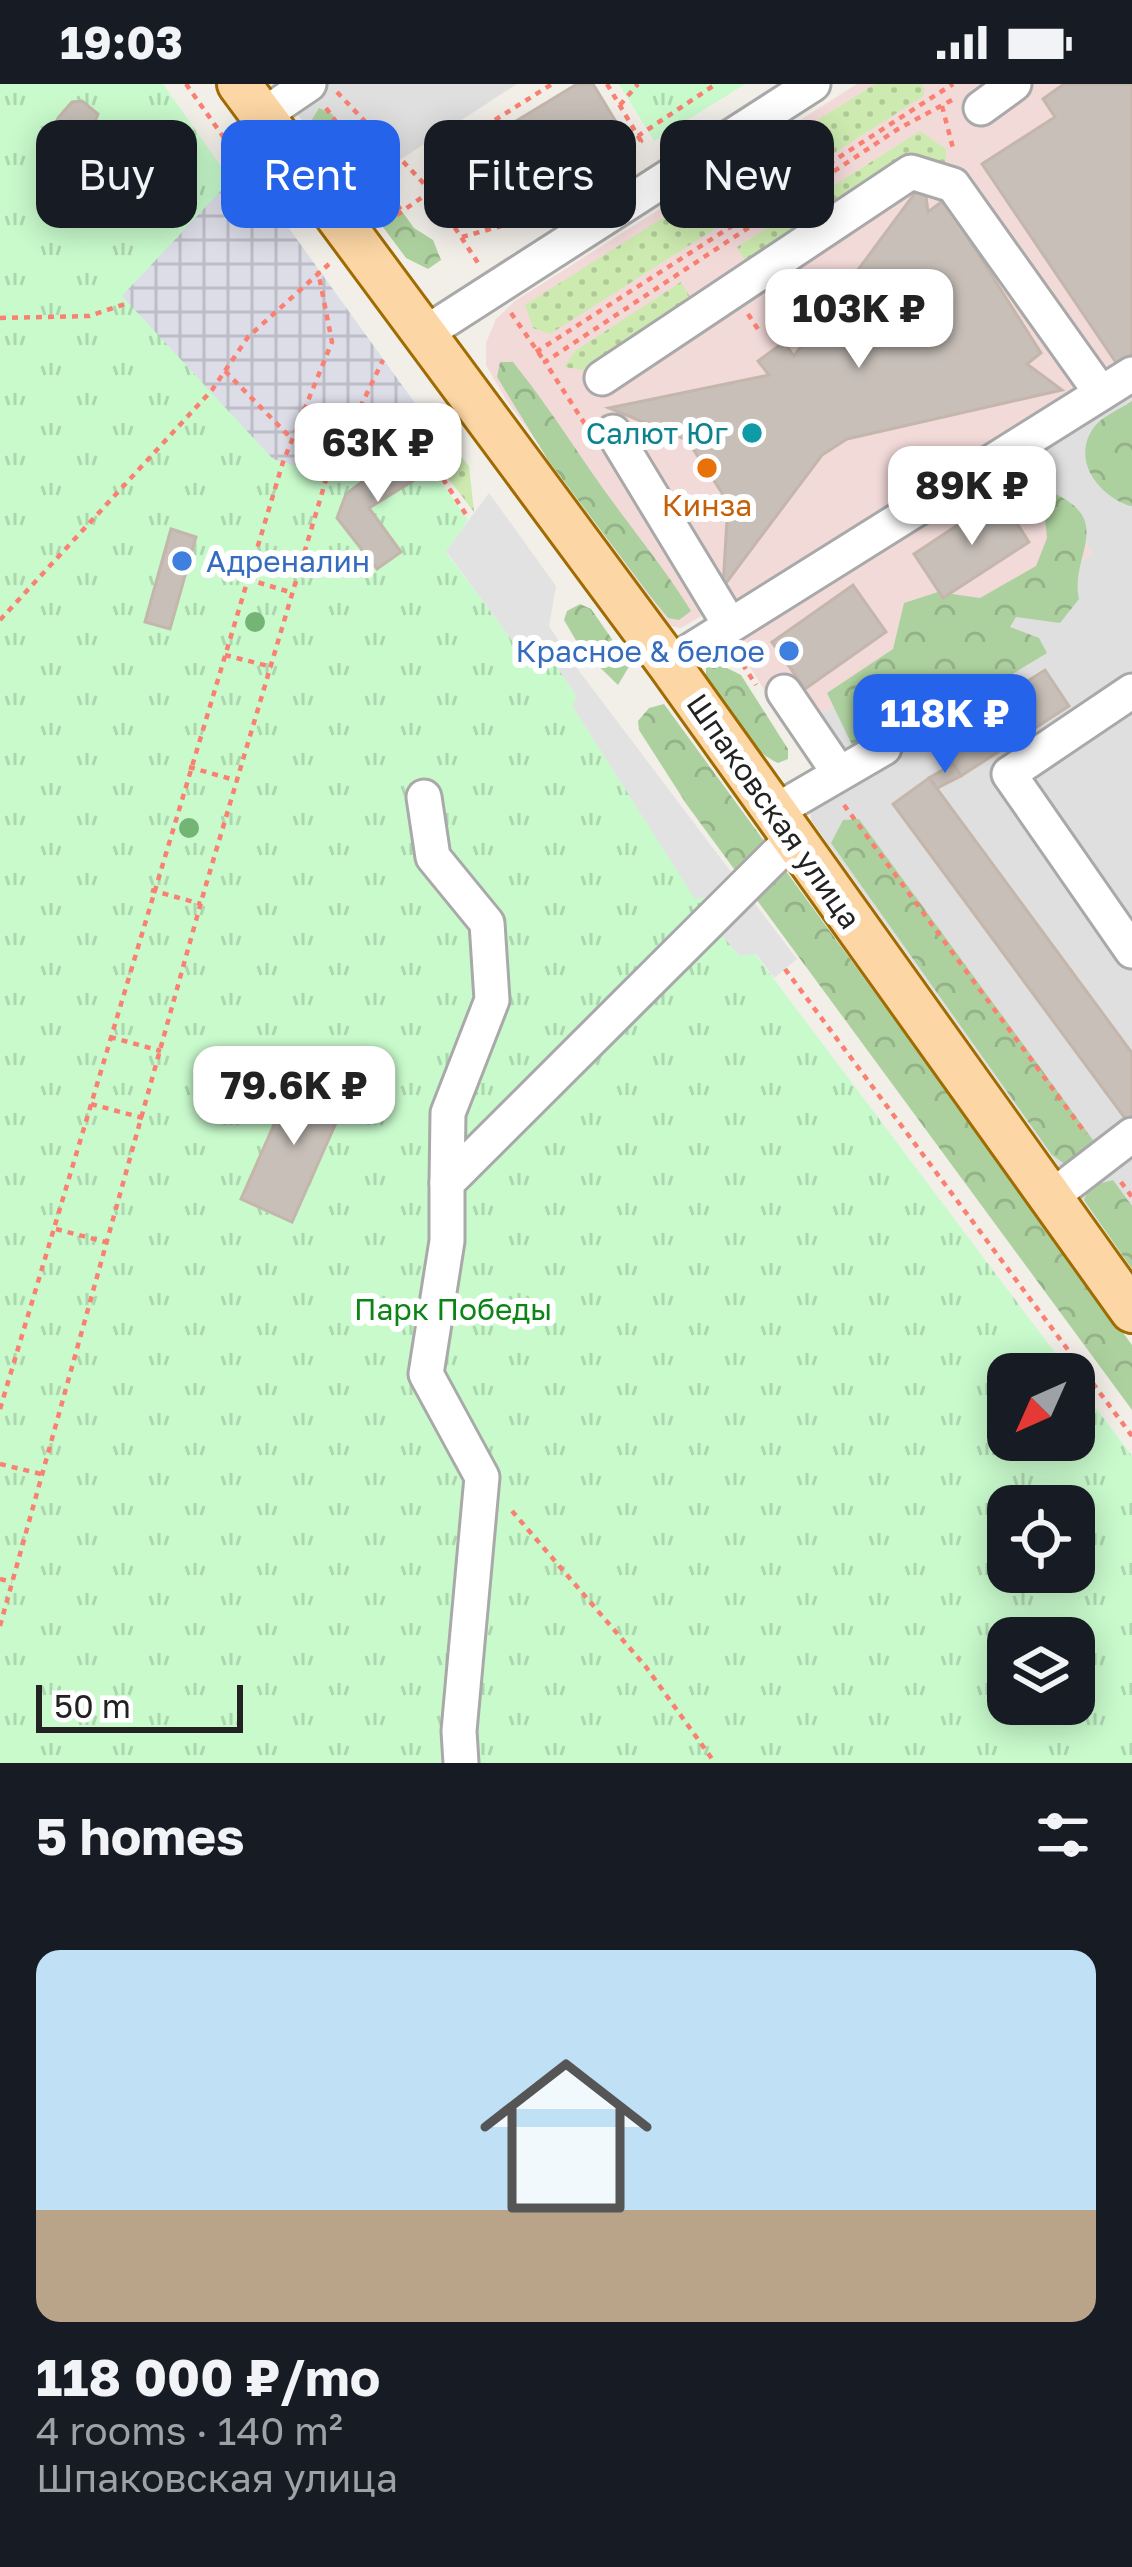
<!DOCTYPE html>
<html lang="en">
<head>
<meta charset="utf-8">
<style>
	body { margin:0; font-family:"Golos Text",sans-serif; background:#20242c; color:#f1f3f6; height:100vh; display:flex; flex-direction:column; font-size:45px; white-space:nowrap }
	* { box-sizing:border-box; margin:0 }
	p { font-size:39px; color:#9ea1a6 }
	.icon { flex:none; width:66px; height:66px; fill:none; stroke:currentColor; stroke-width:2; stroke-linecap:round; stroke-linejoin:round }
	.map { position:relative; height:1679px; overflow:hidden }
	.side { display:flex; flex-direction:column; background:#171b24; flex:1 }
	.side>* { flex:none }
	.hud { position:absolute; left:36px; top:36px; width:1062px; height:108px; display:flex; gap:24px }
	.needle { width:78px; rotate:225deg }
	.tools { position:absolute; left:987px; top:1269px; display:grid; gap:24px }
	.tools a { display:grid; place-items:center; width:108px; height:108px; border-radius:24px; background:#171b24; box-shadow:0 6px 30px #0003; font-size:60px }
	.scale { position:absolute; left:36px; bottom:30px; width:207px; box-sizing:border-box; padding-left:12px; border:6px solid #222; border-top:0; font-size:33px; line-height:42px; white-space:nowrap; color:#222; -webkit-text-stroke:9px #fff; paint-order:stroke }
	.price { position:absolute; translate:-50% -102px; padding:0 27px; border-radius:24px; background:#fff; color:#222; font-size:39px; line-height:78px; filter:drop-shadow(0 3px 6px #0008) }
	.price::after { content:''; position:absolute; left:50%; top:72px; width:36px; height:27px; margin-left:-18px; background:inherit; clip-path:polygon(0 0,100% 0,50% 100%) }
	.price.on { background:#2563eb; color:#fff }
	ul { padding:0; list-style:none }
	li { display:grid; align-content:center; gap:24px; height:636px; padding:0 36px }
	li span { display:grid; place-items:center; height:372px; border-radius:24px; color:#555 }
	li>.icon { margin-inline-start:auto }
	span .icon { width:216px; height:216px; fill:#fffc; stroke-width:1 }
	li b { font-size:51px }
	h2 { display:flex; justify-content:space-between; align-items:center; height:144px; padding:0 36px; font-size:51px }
	.chip { padding:0 42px; border-radius:24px; background:#171b24; box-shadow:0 6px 30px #0003; font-size:42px; line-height:108px }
	.chip.on { background:#2563eb; color:#fff }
	.status { display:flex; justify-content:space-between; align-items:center; height:84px; padding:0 60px; background:#171b24; direction:ltr }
	.status svg { height:33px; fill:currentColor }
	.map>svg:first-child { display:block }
	.residential { fill:#e0dfdf }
	.commercial { fill:#f2dad9 }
	.grass { fill:url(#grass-dots) }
	.forest { fill:url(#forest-crowns) }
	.park { fill:url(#park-tufts); fill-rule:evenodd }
	.parking { fill:#e2e2e2 }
	.plaza { fill:url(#plaza-grid) }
	.building { fill:#c7bfb8; stroke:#c4b6ab; stroke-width:3 }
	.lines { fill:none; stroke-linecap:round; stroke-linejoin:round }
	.minor-casing { stroke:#a9a9a9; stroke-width:39 }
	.major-casing { stroke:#a06b00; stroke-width:48 }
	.path { stroke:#fa8072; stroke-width:4.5; stroke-dasharray:6 6; stroke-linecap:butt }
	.minor { stroke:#fff; stroke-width:33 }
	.major { stroke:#fcd6a4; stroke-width:42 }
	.tree { fill:#74b475 }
	.culture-dot { fill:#0f9aa8; stroke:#fff; stroke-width:4.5 }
	.food-dot { fill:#e8710a; stroke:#fff; stroke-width:4.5 }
	.shop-dot { fill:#3f7fe0; stroke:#fff; stroke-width:4.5 }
	.labels { text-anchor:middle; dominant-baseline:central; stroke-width:12; stroke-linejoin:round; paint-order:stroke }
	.culture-label { font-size:30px; fill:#0d838f; stroke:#fff; text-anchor:end }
	.food-label { font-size:30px; fill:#c56008; stroke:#fff }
	.shop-label { font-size:30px; fill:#366cbe; stroke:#fff; text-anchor:start }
	.street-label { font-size:30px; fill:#222; stroke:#fff }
	.park-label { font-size:30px; fill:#0c8416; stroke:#fff }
</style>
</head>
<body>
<div class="status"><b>19:03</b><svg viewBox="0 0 49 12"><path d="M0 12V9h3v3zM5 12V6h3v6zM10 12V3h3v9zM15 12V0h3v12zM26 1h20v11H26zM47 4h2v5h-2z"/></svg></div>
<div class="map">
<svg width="1132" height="1679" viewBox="0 0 1132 1679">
	<defs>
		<pattern id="grass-dots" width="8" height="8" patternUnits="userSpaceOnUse" patternTransform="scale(3)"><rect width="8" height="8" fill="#cdebb0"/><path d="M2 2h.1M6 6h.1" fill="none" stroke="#b0c997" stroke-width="1.8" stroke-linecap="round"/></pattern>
		<pattern id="forest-crowns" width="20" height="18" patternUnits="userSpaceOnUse" patternTransform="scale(3)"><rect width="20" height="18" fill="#add19e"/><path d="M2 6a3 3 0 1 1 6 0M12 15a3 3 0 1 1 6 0" fill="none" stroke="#95b388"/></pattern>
		<pattern id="park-tufts" width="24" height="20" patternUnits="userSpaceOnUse" patternTransform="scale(3)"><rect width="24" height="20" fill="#c8facc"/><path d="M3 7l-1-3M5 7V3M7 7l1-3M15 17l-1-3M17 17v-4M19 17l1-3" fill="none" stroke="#acd6af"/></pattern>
		<pattern id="plaza-grid" width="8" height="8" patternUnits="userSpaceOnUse" patternTransform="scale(3)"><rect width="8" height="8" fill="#dddde8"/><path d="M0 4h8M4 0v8" fill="none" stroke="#bdbdc7"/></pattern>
	</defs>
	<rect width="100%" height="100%" fill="#f2efe9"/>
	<!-- residential -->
	<g class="residential">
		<polygon points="276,0 517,0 352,107"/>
		<polygon points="1132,276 1132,1185 811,736 810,722 834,702 791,648 1093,470 1016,347"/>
	</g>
	<!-- commercial -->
	<polygon class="commercial" points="857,0 1132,0 1132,276 1016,347 1093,470 791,648 713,525 681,544 670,542 505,314 486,281 486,259 496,235 515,217"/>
	<!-- grass -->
	<g class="grass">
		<polygon points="875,0 921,0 925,6 922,13 550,250 533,244 525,221"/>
		<polygon points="920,47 946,65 945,87 749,183 737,163"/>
		<polygon points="681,198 693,218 590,287 564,283 575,267"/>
		<polygon points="441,347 469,382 474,428 425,364"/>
	</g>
	<!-- forest -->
	<g class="forest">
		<polygon points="319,24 332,30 414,144 433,156 441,176 428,185 406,174 308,42"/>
		<path d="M500,278h13c39,48 71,102 108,151 26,35 47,61 70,98l-12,9 -11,-2 -17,-21 -103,-137 -51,-83z"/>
		<path d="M1132,317v105h-2c-30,-10 -58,-44 -38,-76 9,-14 27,-20 40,-29z"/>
		<path d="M1053,409c63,28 16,64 26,106l-19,24 -44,-6 -6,10 29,11 8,15 -138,84 -56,10 -26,-54 66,-44 11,-46 34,-11 42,6 56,-32 11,-28 -3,-30z"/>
		<polygon points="580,520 591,525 630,581 618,601 581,565 564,536 567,527"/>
		<path d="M715,578l26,13 47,74v10l-10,4c-32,-14 -52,-57 -72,-86v-9z"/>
		<polygon points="664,620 1132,1261 1132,1326 687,721 639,646 638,637 649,624"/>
		<polygon points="859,735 1093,1056 1088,1067 1066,1081 1052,1071 831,759 843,736"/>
		<polygon points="1113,1096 1132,1122 1132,1185 1084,1116 1090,1102"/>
	</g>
	<!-- park -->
	<g class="park">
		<path d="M0,0h163l69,98 12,-16 178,247 -19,15 65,92 -22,32 80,107 20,-9 30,45 -3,12 122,191 10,-2 35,60 15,-2 316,420h-63v66h66v-61l58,77v307h-1132zM1008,1422h66v66h-66zM1008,1554h66v66h-66z"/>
		<polygon points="619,0 745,0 654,57"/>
	</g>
	<!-- parking -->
	<polygon class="parking" points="489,409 556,502 549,542 576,583 797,875 774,894 756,870 740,872 705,833 711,821 705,813 695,815 573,623 576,611 546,567 526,575 446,467"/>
	<!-- plaza -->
	<polygon class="plaza" points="244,82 422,329 336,394 273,375 122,212"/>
	<!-- building -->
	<g class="building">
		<polygon points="577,0 593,0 627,56 505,130 467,67"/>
		<polygon points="1064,0 1132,0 1132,271 1117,280 982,80 1055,33 1043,15"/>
		<polygon points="82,17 98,30 91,49 117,75 129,66 153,73 160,87 153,104 129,109 112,125 58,74 53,47 58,34 72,18"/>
		<polygon points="924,97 928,128 944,116 1041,269 1027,280 1062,306 847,355 822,371 723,503 728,418 687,356 609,324 769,291 758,277 784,258 794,272"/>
		<polygon points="405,358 427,388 369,424 401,468 377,485 337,434 346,410 394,374 390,368"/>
		<polygon points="1000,413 1029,458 943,514 914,470"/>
		<polygon points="171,445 196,453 170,545 145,538"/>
		<polygon points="853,501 886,548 805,605 772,558"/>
		<polygon points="1045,586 1069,622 961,692 937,655"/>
		<polygon points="953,680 961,692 937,704 929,694"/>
		<polygon points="929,694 1132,969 1132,1034 1127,1037 893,720"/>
		<polygon points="296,991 347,1014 292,1138 241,1115"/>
	</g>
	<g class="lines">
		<!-- minor casing -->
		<g class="minor-casing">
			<g id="minor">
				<polyline points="981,24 1014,0"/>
				<polyline points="262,32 309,0"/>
				<polyline points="421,252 813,0"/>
				<polyline points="602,294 911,88 953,101 1101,309"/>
				<polyline points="613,348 730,541"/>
				<polyline points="669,580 1132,290"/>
				<polyline points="1132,607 1009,690 1132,867"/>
				<polyline points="784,608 839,689"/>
				<polyline points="424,713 433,773 487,839 492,916 448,1029 447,1099"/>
				<polyline points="774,728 884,664"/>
				<polyline points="1050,1114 1132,1051"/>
				<polyline points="461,1679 459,1647 482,1393 426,1290 447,1157 447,1099 793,754"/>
			</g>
		</g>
		<!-- major casing -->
		<g class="major-casing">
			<polyline id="major" points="239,0 669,580 1132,1227"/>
		</g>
		<!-- path -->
		<g class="path">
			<polyline points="186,0 244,82"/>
			<polyline points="607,0 638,52 716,0"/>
			<polyline points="337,8 431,107 478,179"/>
			<polyline points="620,21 638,0"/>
			<polyline points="942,22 954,68"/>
			<polyline points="326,24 401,126"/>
			<polyline points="387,138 431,107 441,70 552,0"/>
			<polyline points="462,153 512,139 641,57 638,52"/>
			<polyline points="511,229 545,278"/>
			<polyline points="748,230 761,250"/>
			<polyline points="0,234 89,232 128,219"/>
			<polyline points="536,268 953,0"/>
			<polyline points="225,287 292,355"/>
			<polyline points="422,329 407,340 469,435"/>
			<polyline points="585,340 545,278 898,45 952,16"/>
			<polyline points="247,495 293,509"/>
			<polyline points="0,536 212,306 248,253 329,180"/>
			<polyline points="736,570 756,601"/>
			<polyline points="225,571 272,583"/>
			<polyline points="189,683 238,697"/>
			<polyline points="844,721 1086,1050"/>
			<polyline points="151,806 201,820"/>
			<polyline points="785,885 1132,1352"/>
			<polyline points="110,953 161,967"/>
			<polyline points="91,1020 143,1034"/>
			<polyline points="1121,1098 1132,1113"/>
			<polyline points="56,1145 109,1159"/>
			<polyline points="0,1325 283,378 332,258 318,187"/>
			<polyline points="0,1380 41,1390"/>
			<polyline points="512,1427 646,1583 715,1679"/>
			<polyline points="0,1495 12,1498"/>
			<polyline points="0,1542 205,804 327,392 383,276"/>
		</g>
		<!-- minor -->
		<use href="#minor" class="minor"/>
		<!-- major -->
		<use href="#major" class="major"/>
	</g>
	<!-- trees -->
	<g class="tree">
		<circle cx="255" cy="538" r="10"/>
		<circle cx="189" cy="744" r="10"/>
	</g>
	<!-- markers -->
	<circle class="culture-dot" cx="752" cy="349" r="12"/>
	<circle class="food-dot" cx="707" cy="384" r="12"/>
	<g class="shop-dot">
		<circle cx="182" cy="477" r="12"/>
		<circle cx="789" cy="567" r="12"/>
	</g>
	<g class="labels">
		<!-- culture labels -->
		<g class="culture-label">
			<text x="728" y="349">Салют Юг</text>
		</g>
		<!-- food labels -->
		<g class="food-label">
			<text x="707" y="421">Кинза</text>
		</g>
		<!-- shop labels -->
		<g class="shop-label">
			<text x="206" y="477">Адреналин</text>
			<text x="765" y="567" text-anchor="end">Красное &amp; белое</text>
		</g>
		<!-- street labels -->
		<g class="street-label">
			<text transform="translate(774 727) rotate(55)">Шпаковская улица</text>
		</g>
		<!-- park labels -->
		<g class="park-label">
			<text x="453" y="1225">Парк Победы</text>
		</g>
	</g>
</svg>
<div class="tools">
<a><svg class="needle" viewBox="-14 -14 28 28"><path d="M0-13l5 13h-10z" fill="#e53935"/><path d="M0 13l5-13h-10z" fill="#9ea1a6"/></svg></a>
<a><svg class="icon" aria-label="locate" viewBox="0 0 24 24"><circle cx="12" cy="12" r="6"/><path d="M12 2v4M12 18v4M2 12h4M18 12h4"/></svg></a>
<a><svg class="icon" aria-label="layers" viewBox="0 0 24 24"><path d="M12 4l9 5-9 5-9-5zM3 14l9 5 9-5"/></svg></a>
</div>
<div class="scale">50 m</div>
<b class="price" style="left:859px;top:287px">103K ₽</b>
<b class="price" style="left:378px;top:421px">63K ₽</b>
<b class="price" style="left:972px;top:464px">89K ₽</b>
<b class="price on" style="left:945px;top:692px">118K ₽</b>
<b class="price" style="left:294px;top:1064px">79.6K ₽</b>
<div class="hud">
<a class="chip">Buy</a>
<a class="chip on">Rent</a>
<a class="chip">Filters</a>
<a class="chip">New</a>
</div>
</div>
<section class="side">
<h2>5 homes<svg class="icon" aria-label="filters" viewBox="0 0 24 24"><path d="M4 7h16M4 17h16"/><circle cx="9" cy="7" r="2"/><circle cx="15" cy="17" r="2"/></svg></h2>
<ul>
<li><span style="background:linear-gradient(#bfe0f5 70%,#b9a48a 0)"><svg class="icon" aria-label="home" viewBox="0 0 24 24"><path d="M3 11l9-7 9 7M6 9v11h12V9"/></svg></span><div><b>118 000 ₽/mo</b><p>4 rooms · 140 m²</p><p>Шпаковская улица</p></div></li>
</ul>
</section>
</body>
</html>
